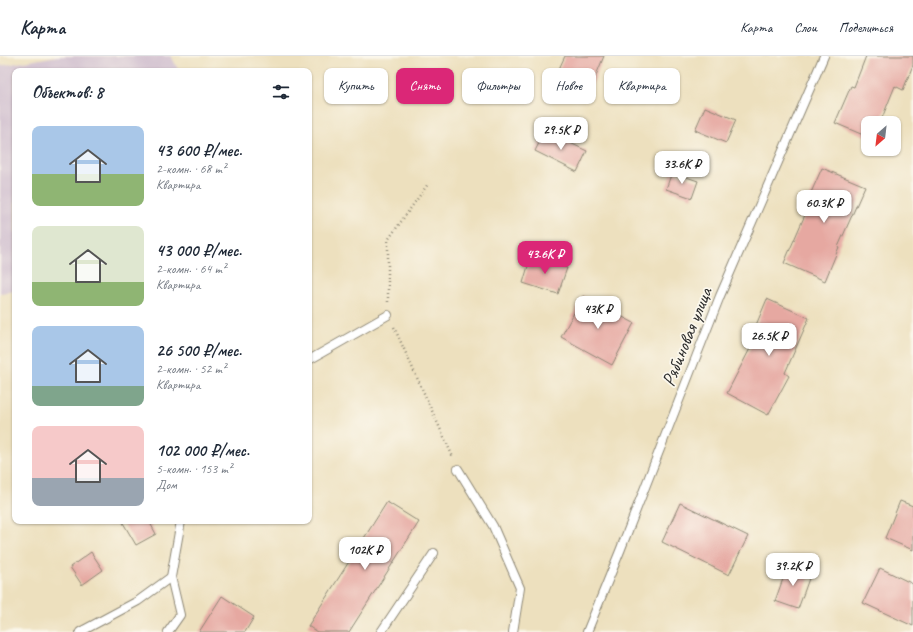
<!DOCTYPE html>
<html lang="ru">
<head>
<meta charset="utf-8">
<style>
	body { margin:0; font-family:Caveat,sans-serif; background:#f2f2f3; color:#1f2937; height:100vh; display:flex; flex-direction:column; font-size:15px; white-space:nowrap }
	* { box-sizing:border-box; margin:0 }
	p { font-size:13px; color:#747a83 }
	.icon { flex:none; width:22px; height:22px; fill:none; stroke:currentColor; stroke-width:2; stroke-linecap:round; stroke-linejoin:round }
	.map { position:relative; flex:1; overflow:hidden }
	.drawer { position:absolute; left:12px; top:12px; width:300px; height:456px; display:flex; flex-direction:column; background:#fff; border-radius:8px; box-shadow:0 1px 3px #0004 }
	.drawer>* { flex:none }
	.guide { position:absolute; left:324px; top:12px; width:380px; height:36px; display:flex; gap:8px }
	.needle { width:26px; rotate:208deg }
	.tools { position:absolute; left:861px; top:60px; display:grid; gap:8px }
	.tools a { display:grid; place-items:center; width:40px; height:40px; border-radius:8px; background:#fff; box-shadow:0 1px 3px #0004; font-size:20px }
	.price { position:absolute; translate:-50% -34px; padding:0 9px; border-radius:8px; background:#fff; color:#222; font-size:13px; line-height:26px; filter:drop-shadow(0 1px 2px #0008) }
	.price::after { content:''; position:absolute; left:50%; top:24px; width:12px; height:9px; margin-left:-6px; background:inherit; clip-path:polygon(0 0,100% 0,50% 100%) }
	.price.on { background:#db2777; color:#fff }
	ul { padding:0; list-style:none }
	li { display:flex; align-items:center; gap:12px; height:100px; padding:0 20px }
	li span { display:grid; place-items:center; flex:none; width:112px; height:80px; border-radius:8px; color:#555 }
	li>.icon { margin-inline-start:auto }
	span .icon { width:48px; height:48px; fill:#fffc; stroke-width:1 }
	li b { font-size:17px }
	h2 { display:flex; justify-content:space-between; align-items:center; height:48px; padding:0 20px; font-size:17px }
	.chip { padding:0 14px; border-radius:8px; background:#fff; box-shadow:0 1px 3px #0004; font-size:14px; line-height:36px }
	.chip.on { background:#db2777; color:#fff }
	header { display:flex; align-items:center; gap:24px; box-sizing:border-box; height:56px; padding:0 20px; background:#fff; border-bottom:1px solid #e0e1e3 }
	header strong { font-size:19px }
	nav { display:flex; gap:22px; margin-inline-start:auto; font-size:14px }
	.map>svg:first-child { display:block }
	.industrial { fill:#cfbdce }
	.building { fill:#e6a8a1 }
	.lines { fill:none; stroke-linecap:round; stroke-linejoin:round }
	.lane-casing { stroke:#8c8674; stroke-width:10 }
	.path { stroke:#8c8674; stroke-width:2.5; stroke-dasharray:1 3; stroke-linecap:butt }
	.lane { stroke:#fff; stroke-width:8 }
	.labels { text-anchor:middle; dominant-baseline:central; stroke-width:3.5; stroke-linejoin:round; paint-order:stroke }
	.street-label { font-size:19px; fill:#2b2b2b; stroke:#fbf7ec }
</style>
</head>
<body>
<header>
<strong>Карта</strong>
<nav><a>Карта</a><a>Слои</a><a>Поделиться</a></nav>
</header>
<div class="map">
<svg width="913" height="576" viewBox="0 0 913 576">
	<rect width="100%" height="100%" fill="#fbf7ec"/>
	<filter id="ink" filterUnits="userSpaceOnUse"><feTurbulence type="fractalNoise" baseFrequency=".025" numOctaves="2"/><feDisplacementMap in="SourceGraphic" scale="8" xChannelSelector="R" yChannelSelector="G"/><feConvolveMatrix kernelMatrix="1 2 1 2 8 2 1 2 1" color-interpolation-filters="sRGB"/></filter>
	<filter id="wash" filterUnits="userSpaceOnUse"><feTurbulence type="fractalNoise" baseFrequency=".012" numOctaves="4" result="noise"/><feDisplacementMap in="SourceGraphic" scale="16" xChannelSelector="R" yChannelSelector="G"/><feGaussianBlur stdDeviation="0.9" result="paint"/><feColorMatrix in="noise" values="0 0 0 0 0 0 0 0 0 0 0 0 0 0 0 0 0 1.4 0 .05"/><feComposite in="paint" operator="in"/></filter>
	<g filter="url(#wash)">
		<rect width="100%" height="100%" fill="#ede0be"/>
		<!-- industrial -->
		<polygon class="industrial" points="58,0 171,0 179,15 15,15 15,235 0,237 0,10"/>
		<g id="blocks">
			<!-- building -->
			<g class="building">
				<polygon points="565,0 604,0 592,29 558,15"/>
				<polygon points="866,0 913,0 913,9 903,34 895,30 880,67 868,67 868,81 835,67 851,30 854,31"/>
				<polygon points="705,51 736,64 726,87 695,74"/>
				<polygon points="545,75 587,95 577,116 535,95"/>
				<polygon points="822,112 865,130 838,191 839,191 825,225 784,207 808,152 805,150"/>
				<polygon points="672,116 698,125 692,142 666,133"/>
				<polygon points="531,200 567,212 558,238 523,227"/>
				<polygon points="583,240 634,267 612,309 561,281"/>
				<polygon points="767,243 809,262 785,317 789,320 768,359 727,337 755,283 751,281"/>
				<polygon points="900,445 913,450 913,494 885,482"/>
				<polygon points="387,446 419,466 349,576 317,576 308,570"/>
				<polygon points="680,447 748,480 729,519 662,486"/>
				<polygon points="122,465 149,465 156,478 136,489"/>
				<polygon points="91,496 103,514 82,529 70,511"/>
				<polygon points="788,509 811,517 798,553 775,545"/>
				<polygon points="880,512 913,528 913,570 863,547"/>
				<polygon points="222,540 254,561 245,576 199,576"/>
			</g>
		</g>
	</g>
	<g filter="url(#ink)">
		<use href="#blocks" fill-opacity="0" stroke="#8c8674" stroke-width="1"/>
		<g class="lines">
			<!-- lane casing -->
			<g class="lane-casing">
				<g id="lane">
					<polyline points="309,304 388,259"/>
					<polyline points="458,413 493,470 520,532 513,576"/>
					<polyline points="80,576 138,545 171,521 181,465"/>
					<polyline points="168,576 180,559 171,521"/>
					<polyline points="381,576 434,497"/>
					<polyline points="587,576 620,495 720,240 824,0"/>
				</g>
			</g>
			<!-- path -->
			<g class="path">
				<polyline points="388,246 388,184 428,128"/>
				<polyline points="394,271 453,401"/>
			</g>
			<!-- lane -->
			<use href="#lane" class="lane"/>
		</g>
	</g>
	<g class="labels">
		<!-- street labels -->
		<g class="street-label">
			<text transform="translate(687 281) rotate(-68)">Рябиновая улица</text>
		</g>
	</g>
</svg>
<div class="tools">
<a><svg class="needle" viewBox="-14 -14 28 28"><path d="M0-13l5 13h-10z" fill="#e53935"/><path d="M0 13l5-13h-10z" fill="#747a83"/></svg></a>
</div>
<b class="price" style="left:561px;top:95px">29.5K ₽</b>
<b class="price" style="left:682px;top:129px">33.6K ₽</b>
<b class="price" style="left:824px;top:168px">60.3K ₽</b>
<b class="price on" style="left:545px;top:219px">43.6K ₽</b>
<b class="price" style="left:598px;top:274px">43K ₽</b>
<b class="price" style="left:769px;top:301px">26.5K ₽</b>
<b class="price" style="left:365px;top:515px">102K ₽</b>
<b class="price" style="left:793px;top:531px">39.2K ₽</b>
<div class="guide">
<a class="chip">Купить</a>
<a class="chip on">Снять</a>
<a class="chip">Фильтры</a>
<a class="chip">Новое</a>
<a class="chip">Квартира</a>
</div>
<section class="drawer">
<h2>Объектов: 8<svg class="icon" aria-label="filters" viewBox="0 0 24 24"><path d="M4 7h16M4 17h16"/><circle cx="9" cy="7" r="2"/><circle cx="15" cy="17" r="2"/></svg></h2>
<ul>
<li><span style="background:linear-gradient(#a9c7e8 60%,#8fb573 0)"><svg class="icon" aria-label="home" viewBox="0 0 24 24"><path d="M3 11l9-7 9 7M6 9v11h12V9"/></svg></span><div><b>43 600 ₽/мес.</b><p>2-комн. · 68 m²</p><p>Квартира</p></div></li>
<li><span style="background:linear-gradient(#dfe7d0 70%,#8fb573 0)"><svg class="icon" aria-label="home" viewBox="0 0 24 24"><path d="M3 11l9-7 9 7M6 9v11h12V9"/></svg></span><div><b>43 000 ₽/мес.</b><p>2-комн. · 64 m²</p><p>Квартира</p></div></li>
<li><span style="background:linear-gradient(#a9c7e8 75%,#7fa58c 0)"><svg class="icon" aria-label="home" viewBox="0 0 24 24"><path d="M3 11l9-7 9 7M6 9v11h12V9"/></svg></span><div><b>26 500 ₽/мес.</b><p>2-комн. · 52 m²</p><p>Квартира</p></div></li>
<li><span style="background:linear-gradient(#f6c9c9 65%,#9aa5b1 0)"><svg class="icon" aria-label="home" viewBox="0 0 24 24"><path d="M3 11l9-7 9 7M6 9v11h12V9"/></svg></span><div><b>102 000 ₽/мес.</b><p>5-комн. · 153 m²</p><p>Дом</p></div></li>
</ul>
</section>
</div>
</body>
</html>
